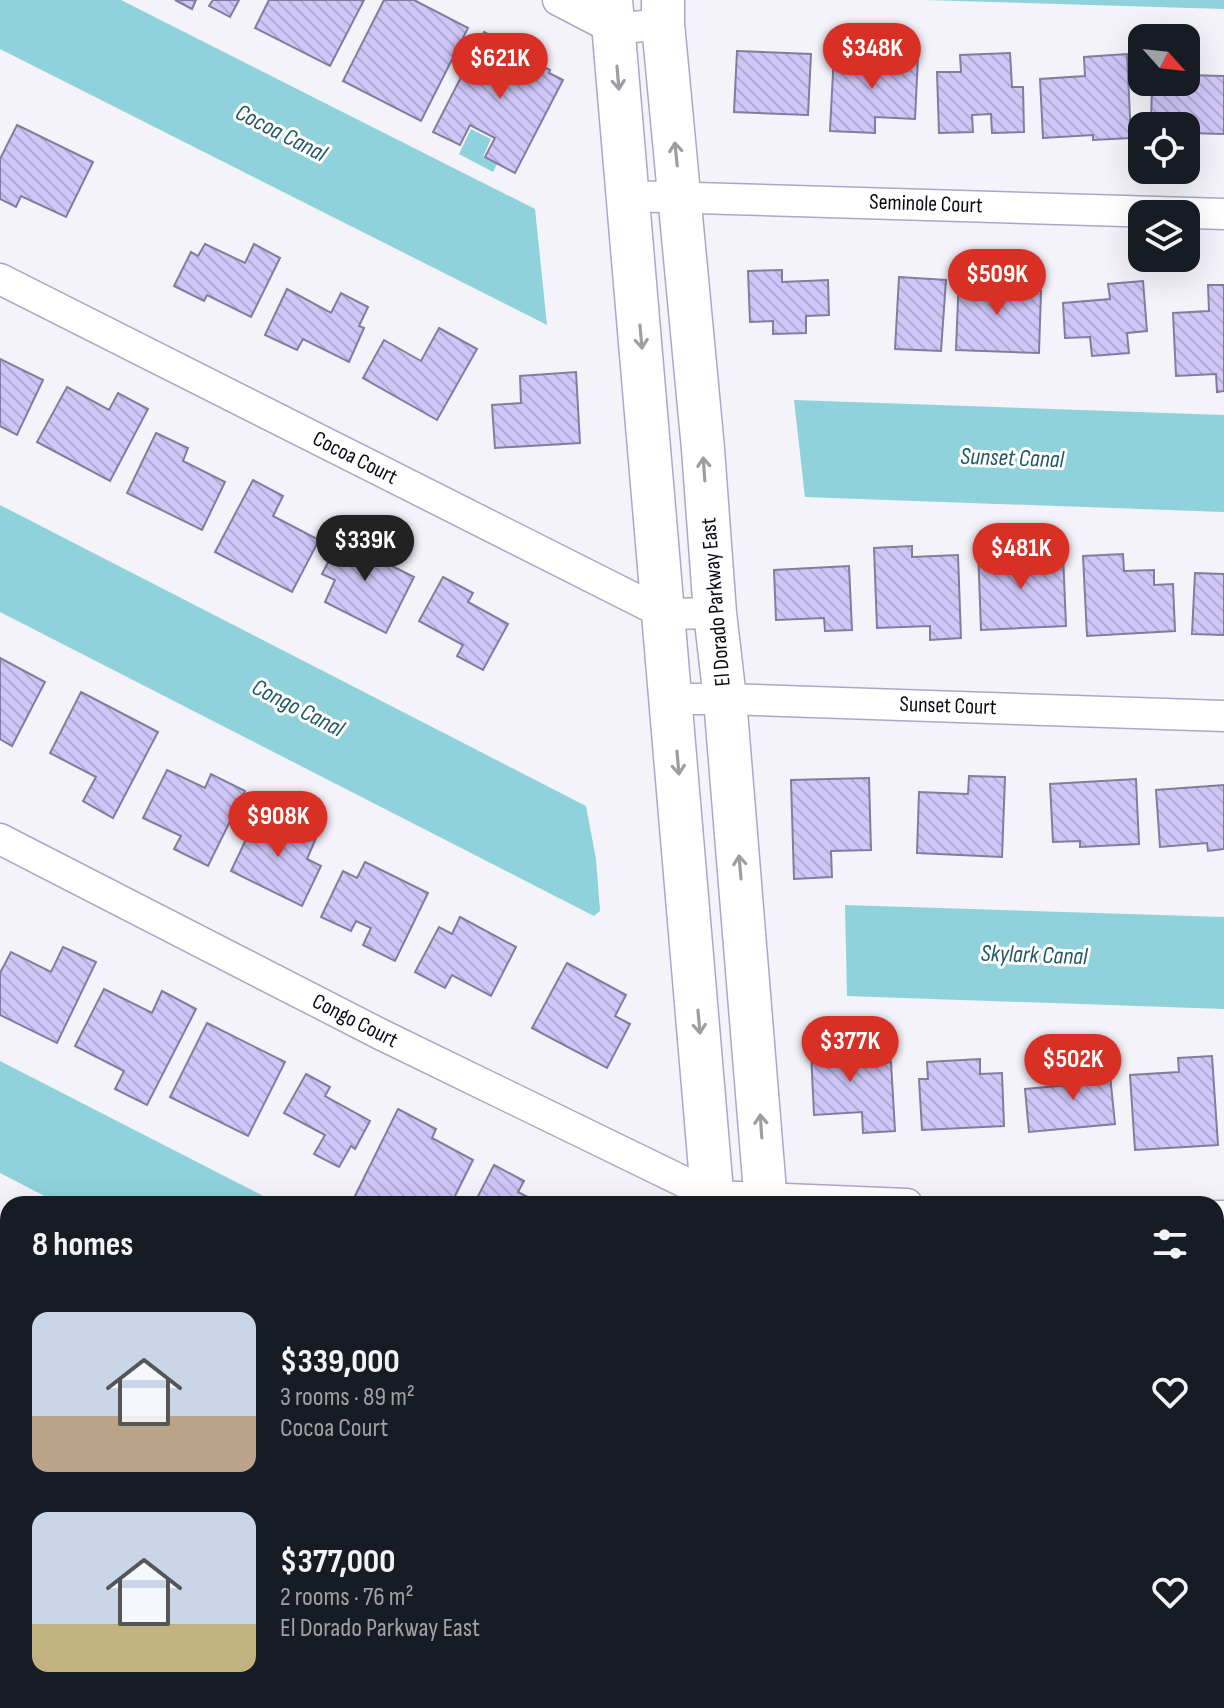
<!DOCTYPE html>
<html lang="en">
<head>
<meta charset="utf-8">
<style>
	body { margin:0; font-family:"Sofia Sans Condensed",sans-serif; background:#20242c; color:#f1f3f6; height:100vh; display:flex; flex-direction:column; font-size:30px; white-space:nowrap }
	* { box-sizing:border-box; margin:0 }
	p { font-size:26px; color:#9ea1a6 }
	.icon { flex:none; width:44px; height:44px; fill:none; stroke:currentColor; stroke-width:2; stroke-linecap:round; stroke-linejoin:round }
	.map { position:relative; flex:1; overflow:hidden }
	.panel { position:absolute; left:0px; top:1196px; width:1224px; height:512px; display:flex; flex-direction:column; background:#171b24; border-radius:24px 24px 0 0; box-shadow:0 8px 32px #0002 }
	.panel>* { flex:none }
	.needle { width:52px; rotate:117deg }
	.tools { position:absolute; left:1128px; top:24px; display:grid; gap:16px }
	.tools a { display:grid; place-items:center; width:72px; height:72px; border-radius:16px; background:#171b24; box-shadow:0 8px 32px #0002; font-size:40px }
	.price { position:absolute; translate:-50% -68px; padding:0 18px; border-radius:28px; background:#d93025; color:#fff; font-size:26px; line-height:52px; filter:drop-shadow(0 2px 4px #0008) }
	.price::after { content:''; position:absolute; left:50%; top:48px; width:24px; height:18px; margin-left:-12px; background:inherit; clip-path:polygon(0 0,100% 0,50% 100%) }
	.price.on { background:#222; color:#fff }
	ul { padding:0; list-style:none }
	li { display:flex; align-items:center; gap:24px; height:200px; padding:0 32px }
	li span { display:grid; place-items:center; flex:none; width:224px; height:160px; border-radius:16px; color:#555 }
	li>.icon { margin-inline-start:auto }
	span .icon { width:96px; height:96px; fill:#fffc; stroke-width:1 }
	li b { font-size:34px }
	h2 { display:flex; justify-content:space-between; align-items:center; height:96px; padding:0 32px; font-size:34px }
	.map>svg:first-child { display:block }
	.water { fill:#8fd2db }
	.building { fill:url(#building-back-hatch); stroke:#837c9d; stroke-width:2 }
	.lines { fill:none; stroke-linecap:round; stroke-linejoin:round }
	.street-casing { stroke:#ada6c8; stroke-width:33 }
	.secondary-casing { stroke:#ada6c8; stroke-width:45 }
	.street { stroke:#fff; stroke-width:30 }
	.secondary { stroke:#fff; stroke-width:42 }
	.oneway { stroke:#9e9da1 }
	.labels { text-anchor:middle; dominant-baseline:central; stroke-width:6; stroke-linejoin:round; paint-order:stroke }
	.street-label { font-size:22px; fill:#0c0915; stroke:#fff }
	.water-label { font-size:24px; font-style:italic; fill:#215960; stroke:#fff }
</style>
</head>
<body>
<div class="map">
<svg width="1224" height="1708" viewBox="0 0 1224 1708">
	<defs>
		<pattern id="building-back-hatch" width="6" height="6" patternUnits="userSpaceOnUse" patternTransform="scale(2)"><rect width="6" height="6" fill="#d0c7f8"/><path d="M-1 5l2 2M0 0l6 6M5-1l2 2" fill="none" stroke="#b1aad4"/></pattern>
	</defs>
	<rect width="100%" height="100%" fill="#f4f3fa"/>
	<!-- water -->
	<g class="water">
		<polygon points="0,0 121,0 535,209 547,325 0,49"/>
		<polygon points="925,0 1224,0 1224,9"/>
		<polygon points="471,129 491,139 483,157 497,164 493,172 459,154"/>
		<polygon points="794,400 1224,415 1224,512 805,497"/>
		<polygon points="0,505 586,806 596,859 600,911 594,916 0,612"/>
		<polygon points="845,905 1224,917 1224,1009 847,996"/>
		<polygon points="0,1061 279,1204 60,1204 0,1173"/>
		<rect x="1216" y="1416" width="8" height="94"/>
		<polygon points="0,1627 8,1631 8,1700 141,1700 157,1708 0,1708"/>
	</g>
	<!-- building -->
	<g class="building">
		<polygon points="175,0 196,0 192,9"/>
		<polygon points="213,0 239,0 230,17 209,6"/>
		<polygon points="269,0 364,0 330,66 255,28"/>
		<polygon points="384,0 414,0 468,28 421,121 343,81"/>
		<polygon points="484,32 514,48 513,51 550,70 549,73 563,80 515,173 485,157 495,138 470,125 460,145 433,132"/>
		<polygon points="737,51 811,54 808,115 734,112"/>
		<polygon points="834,53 918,57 915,119 875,117 875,133 830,131"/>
		<polygon points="1010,53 1012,87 1023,87 1024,132 992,133 991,114 972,115 973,132 939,133 937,72 961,72 960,55"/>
		<polygon points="1127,54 1131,138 1093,140 1093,135 1043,138 1040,79 1085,76 1084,57"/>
		<polygon points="1186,75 1224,76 1224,134 1186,133 1186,126 1151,126 1152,82 1186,82"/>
		<polygon points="17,125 93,162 66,217 21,196 16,207 0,199 0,159"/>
		<polygon points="205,244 245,263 254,244 280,258 251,317 207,295 204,301 174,286 191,252 198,256"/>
		<polygon points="782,270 782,282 828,280 829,315 806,316 806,333 773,334 773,321 750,322 748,271"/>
		<polygon points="959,275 998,276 997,290 1041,291 1039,353 956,350"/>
		<polygon points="899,277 946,280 941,351 895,349"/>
		<polygon points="1143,281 1147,331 1127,333 1129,353 1092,356 1090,337 1065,338 1063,303 1110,299 1108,284"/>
		<polygon points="1208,285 1224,285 1224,391 1217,392 1216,374 1176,376 1173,313 1209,311"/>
		<polygon points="287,289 331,313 341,293 368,307 359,326 364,328 349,362 303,339 297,350 265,335"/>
		<polygon points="439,328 477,349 437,420 363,378 384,340 421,361"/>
		<polygon points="0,359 43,380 17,435 0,426"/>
		<polygon points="576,372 580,443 495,448 492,405 521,403 520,376"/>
		<polygon points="67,387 109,410 118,393 148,409 110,481 37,442"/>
		<polygon points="156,433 188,448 183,461 225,482 202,530 127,493"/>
		<polygon points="253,480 283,496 273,516 319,540 292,592 215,552"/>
		<polygon points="345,529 376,544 370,555 414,577 386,633 325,602 335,580 322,574"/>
		<polygon points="912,546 912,557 958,555 961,638 930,640 930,626 877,628 874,548"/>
		<polygon points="1012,547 1012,569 1036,568 1035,555 1063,554 1066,626 981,630 978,548"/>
		<polygon points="1123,554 1124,571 1154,570 1154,585 1173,584 1175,631 1087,636 1083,556"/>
		<polygon points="849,566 852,630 825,631 824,618 776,620 774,570"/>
		<polygon points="1195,573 1224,574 1224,635 1192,634"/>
		<polygon points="443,577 473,593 468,602 508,624 483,670 457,656 463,645 419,621"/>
		<polygon points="0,658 45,682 12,746 0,739"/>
		<polygon points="81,692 158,732 113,818 83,801 96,777 50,753"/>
		<polygon points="167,770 205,788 211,774 245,791 208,866 174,849 181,836 143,818"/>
		<polygon points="969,776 1005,777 1002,857 917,853 919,792 968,794"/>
		<polygon points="869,778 871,850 831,851 832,877 794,879 791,780"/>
		<polygon points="1136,779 1139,844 1080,847 1080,841 1053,842 1050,784"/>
		<polygon points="1224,785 1224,849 1208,851 1207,843 1160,847 1156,790"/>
		<polygon points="260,810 316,838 307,859 321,866 302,906 231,871"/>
		<polygon points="365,862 428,893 395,961 363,945 371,928 356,921 351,931 321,917 343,871 357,878"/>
		<polygon points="460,917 516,947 491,996 452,975 445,988 415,972 439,927 452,934"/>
		<polygon points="63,947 96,962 57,1043 0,1015 0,973 11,952 51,972"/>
		<polygon points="567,963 626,995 615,1016 630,1024 607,1068 532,1028"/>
		<polygon points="104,989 152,1013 162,991 196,1009 147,1105 115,1089 124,1071 75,1046"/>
		<polygon points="207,1023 285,1062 248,1136 170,1097"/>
		<polygon points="842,1029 844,1065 891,1062 895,1131 863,1133 862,1112 814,1115 810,1031"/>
		<polygon points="1212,1056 1218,1145 1135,1150 1130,1075 1179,1072 1178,1058"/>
		<polygon points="980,1059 980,1074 1002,1073 1004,1126 922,1130 919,1079 928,1079 927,1062"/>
		<polygon points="1109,1065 1115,1124 1029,1132 1025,1089 1068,1085 1067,1069"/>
		<polygon points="306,1074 330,1087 325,1096 370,1121 355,1149 351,1146 339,1167 314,1154 325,1135 284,1113"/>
		<polygon points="398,1109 436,1129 432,1138 473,1160 451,1204 398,1204 391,1201 389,1204 351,1204"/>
		<polygon points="494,1165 524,1181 518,1192 541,1204 474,1204"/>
		<polygon points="6,1268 8,1269 8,1317 0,1312 0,1280"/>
		<polygon points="1224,1289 1224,1346 1216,1347 1216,1290"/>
		<polygon points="0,1484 8,1488 8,1584 0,1580"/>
		<polygon points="315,1700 411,1700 406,1708 311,1708"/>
	</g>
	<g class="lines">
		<!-- street casing -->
		<g class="street-casing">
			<g id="street">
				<polyline points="558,0 614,29 663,24"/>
				<polyline points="628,196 1224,214"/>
				<polyline points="0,279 665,614 715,613"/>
				<polyline points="673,699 725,699 1224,716"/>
				<polyline points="0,839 380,1034 713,1196 907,1204"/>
				<polyline points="1216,1216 1224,1216"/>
				<polyline points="0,1400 8,1404"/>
				<polyline points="594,1700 610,1708"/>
				<polyline points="737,1700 962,1708"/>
			</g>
		</g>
		<!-- secondary casing -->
		<g class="secondary-casing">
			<g id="secondary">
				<polyline points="611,0 713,1204"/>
				<polyline points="663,0 663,24 703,449 715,613 725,699 766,1204"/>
				<polyline points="712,1708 713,1700"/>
				<polyline points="759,1708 760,1700"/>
			</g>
		</g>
		<!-- street -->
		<use href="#street" class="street"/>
		<!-- secondary -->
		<use href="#secondary" class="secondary"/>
	</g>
	<!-- one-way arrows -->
	<defs><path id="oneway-shaft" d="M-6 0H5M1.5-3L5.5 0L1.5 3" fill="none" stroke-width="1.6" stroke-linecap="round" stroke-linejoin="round" transform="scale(2)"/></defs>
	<g class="oneway">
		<use href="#oneway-shaft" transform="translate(618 78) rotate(85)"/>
		<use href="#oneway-shaft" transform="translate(676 154) rotate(-96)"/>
		<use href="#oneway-shaft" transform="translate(641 337) rotate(85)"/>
		<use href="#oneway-shaft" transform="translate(704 469) rotate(-94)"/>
		<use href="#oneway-shaft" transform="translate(678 763) rotate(85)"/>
		<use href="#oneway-shaft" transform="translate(740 867) rotate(-95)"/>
		<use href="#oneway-shaft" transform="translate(699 1022) rotate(85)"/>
		<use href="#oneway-shaft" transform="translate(761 1126) rotate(-94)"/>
	</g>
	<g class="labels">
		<!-- street labels -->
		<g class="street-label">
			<text transform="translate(926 204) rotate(2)">Seminole Court</text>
			<text transform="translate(355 458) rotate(27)">Cocoa Court</text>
			<text transform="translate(716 602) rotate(-95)">El Dorado Parkway East</text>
			<text transform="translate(948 706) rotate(2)">Sunset Court</text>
			<text transform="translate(355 1021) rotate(27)">Congo Court</text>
		</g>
		<!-- water labels -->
		<g class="water-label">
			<text transform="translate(281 133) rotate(27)">Cocoa Canal</text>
			<text transform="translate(1012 458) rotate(2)">Sunset Canal</text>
			<text transform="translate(298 708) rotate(27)">Congo Canal</text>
			<text transform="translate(1034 955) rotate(2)">Skylark Canal</text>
		</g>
	</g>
</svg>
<div class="tools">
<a><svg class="needle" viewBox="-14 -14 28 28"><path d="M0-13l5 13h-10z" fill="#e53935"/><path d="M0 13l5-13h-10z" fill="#9ea1a6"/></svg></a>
<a><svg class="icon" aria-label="locate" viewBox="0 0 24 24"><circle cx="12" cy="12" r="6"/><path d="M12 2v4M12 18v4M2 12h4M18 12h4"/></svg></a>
<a><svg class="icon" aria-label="layers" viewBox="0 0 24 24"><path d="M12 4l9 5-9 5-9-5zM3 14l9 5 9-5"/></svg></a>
</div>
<b class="price" style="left:872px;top:91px">$348K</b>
<b class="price" style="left:500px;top:101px">$621K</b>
<b class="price" style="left:997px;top:317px">$509K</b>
<b class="price on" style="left:365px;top:583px">$339K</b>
<b class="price" style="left:1021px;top:591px">$481K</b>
<b class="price" style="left:278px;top:859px">$908K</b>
<b class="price" style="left:850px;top:1084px">$377K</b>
<b class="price" style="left:1073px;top:1102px">$502K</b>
<section class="panel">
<h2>8 homes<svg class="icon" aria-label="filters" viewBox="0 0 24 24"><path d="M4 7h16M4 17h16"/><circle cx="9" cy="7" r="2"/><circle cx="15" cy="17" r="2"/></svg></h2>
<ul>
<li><span style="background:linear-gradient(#c9d6e8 65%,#b9a48a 0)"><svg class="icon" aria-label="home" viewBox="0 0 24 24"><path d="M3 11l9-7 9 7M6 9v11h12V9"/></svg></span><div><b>$339,000</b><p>3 rooms · 89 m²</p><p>Cocoa Court</p></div><svg class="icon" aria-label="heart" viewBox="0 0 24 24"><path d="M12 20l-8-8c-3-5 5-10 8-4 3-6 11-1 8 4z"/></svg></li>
<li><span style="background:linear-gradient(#c9d6e8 70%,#c2b280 0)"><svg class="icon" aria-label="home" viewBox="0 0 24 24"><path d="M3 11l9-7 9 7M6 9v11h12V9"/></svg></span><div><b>$377,000</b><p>2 rooms · 76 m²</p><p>El Dorado Parkway East</p></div><svg class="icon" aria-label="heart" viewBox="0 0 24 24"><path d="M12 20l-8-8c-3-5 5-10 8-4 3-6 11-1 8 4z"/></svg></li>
</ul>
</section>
</div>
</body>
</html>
